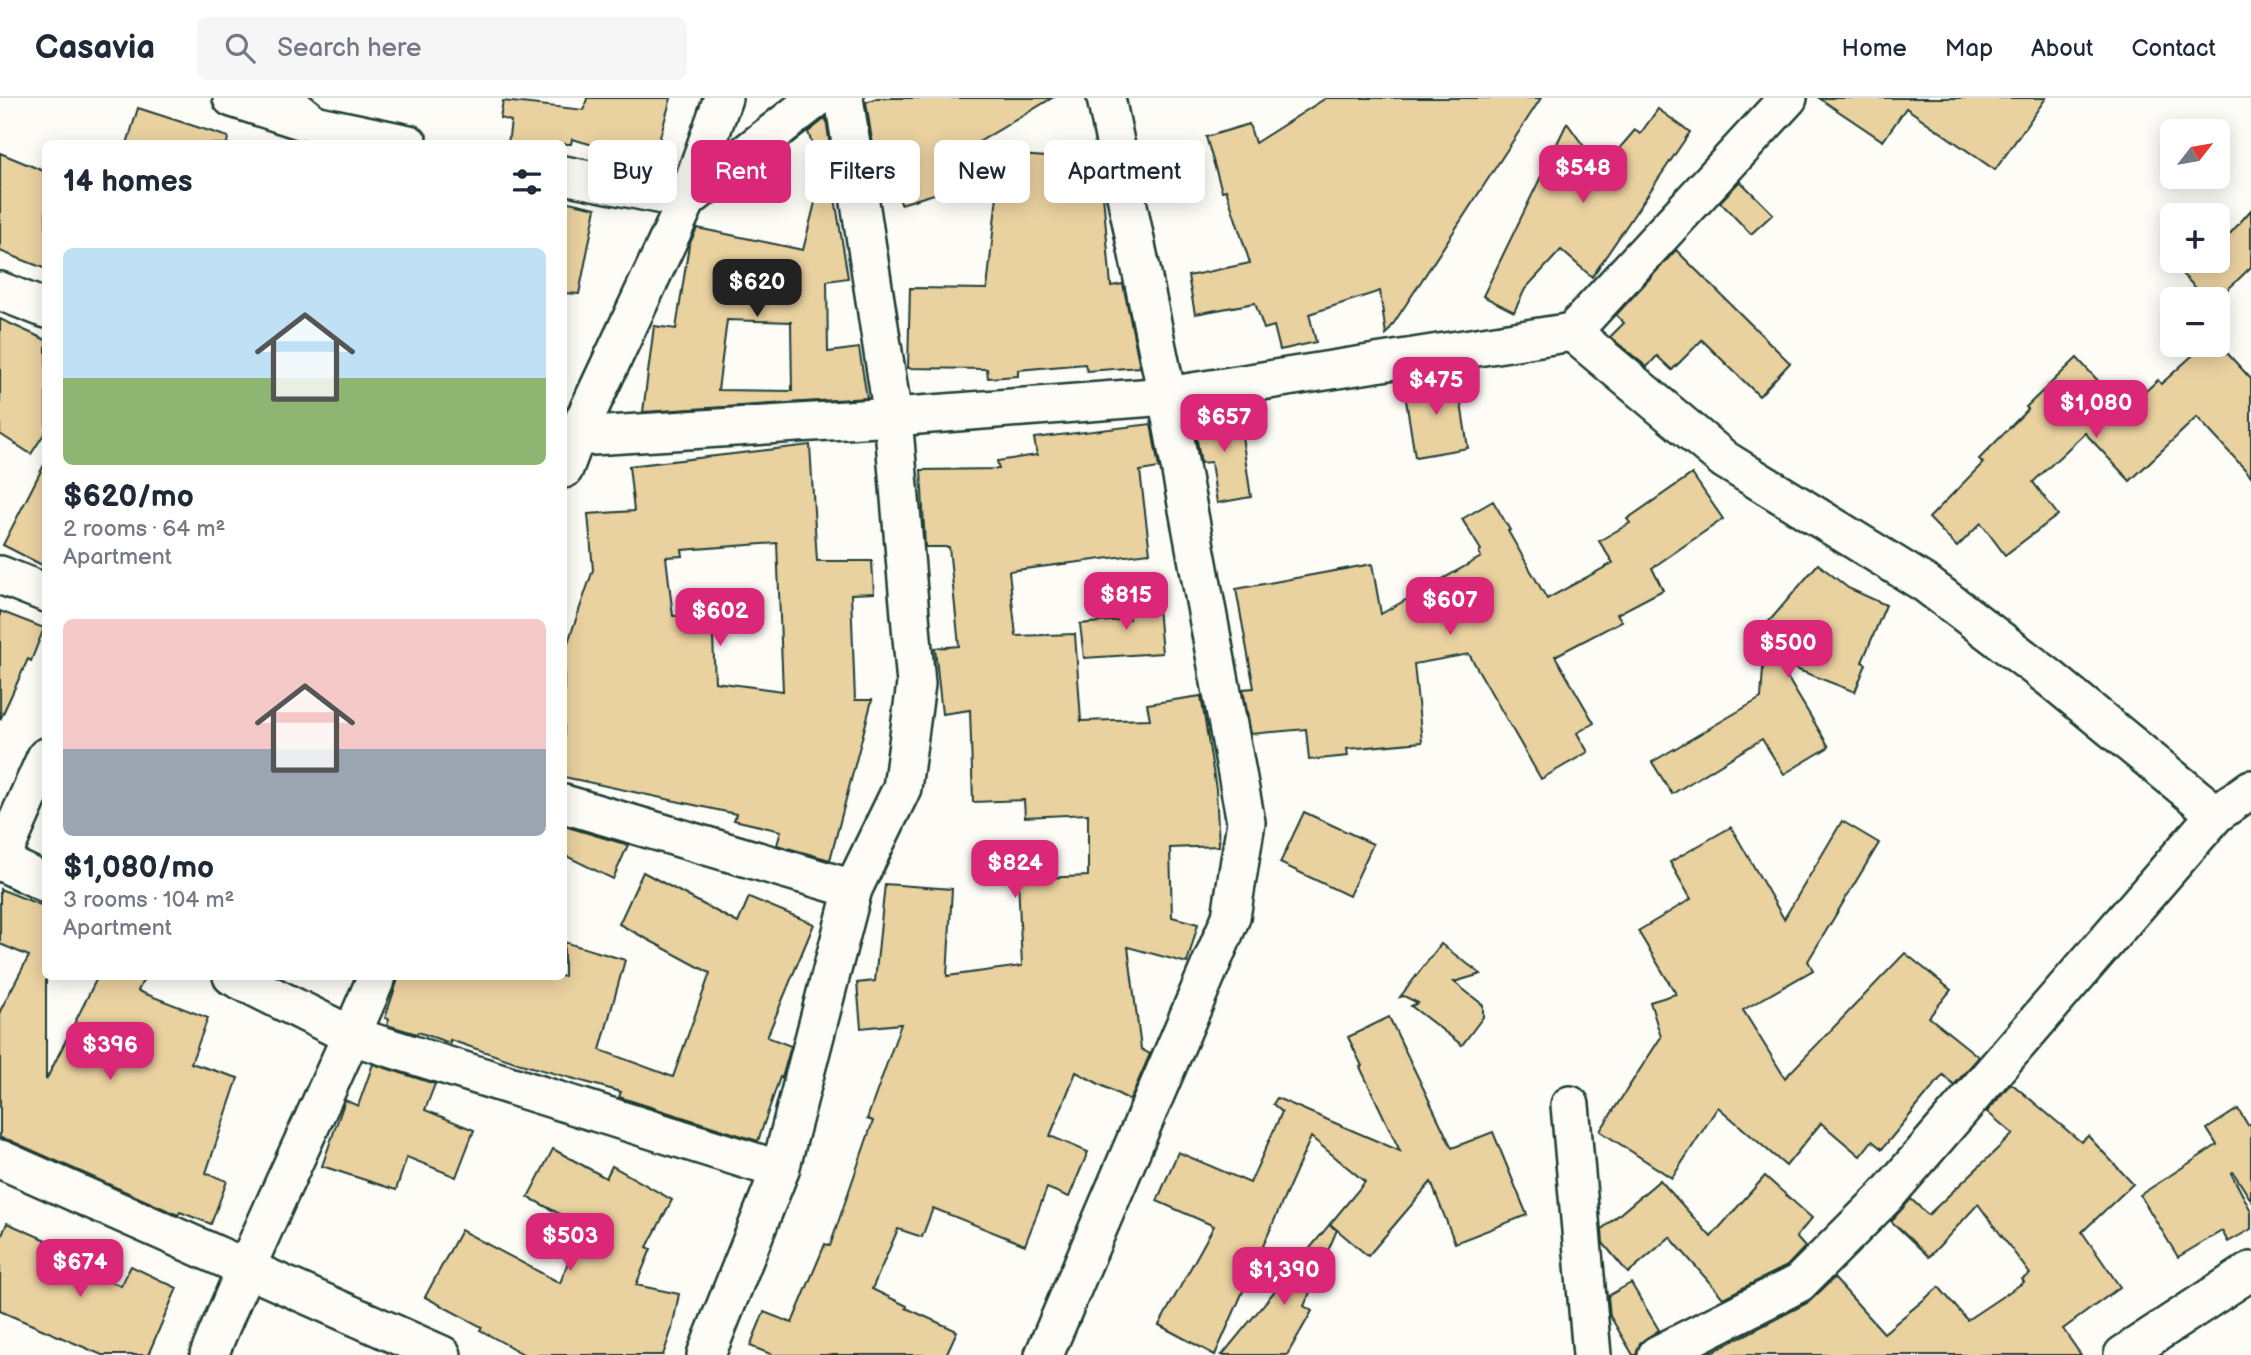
<!DOCTYPE html>
<html lang="en">
<head>
<meta charset="utf-8">
<style>
	body { margin:0; font-family:"Balsamiq Sans",sans-serif; background:#f6f6f7; color:#1f2937; height:100vh; display:flex; flex-direction:column; font-size:26px; white-space:nowrap }
	* { box-sizing:border-box; margin:0 }
	p { font-size:23px; color:#747a83 }
	.icon { flex:none; width:38px; height:38px; fill:none; stroke:currentColor; stroke-width:2; stroke-linecap:round; stroke-linejoin:round }
	.map { position:relative; flex:1; overflow:hidden }
	.details { position:absolute; left:42px; top:42px; width:525px; height:840px; display:flex; flex-direction:column; background:#fff; border-radius:10px; box-shadow:0 4px 18px #0003 }
	.details>* { flex:none }
	.guide { position:absolute; left:588px; top:42px; width:665px; height:63px; display:flex; gap:14px }
	.needle { width:46px; rotate:59deg }
	.fabs { position:absolute; left:2160px; top:21px; display:grid; gap:14px }
	.fabs a { display:grid; place-items:center; width:70px; height:70px; border-radius:10px; background:#fff; box-shadow:0 4px 18px #0003; font-size:35px }
	.price { position:absolute; translate:-50% -60px; padding:0 16px; border-radius:14px; background:#db2777; color:#fff; font-size:23px; line-height:46px; filter:drop-shadow(0 2px 4px #0008) }
	.price::after { content:''; position:absolute; left:50%; top:42px; width:21px; height:16px; margin-left:-10px; background:inherit; clip-path:polygon(0 0,100% 0,50% 100%) }
	.price.active { background:#222; color:#fff }
	ul { padding:0; list-style:none }
	li { display:grid; align-content:center; gap:14px; height:371px; padding:0 21px }
	li span { display:grid; place-items:center; height:217px; border-radius:10px; color:#555 }
	li>.icon { margin-inline-start:auto }
	span .icon { width:126px; height:126px; fill:#fffc; stroke-width:1 }
	li b { font-size:30px }
	h2 { display:flex; justify-content:space-between; align-items:center; height:84px; padding:0 21px; font-size:30px }
	.tag { padding:0 24px; border-radius:10px; background:#fff; box-shadow:0 4px 18px #0003; font-size:24px; line-height:63px }
	.tag.active { background:#db2777; color:#fff }
	header { display:flex; align-items:center; gap:42px; box-sizing:border-box; height:98px; padding:0 35px; background:#fff; border-bottom:2px solid #e0e1e3 }
	header strong { font-size:33px }
	nav { display:flex; gap:38px; margin-inline-start:auto; font-size:24px }
	.search { width:490px; height:63px; background:#f6f6f7; display:flex; align-items:center; gap:18px; box-sizing:border-box; padding:0 24px; border-radius:10px; color:#747a83; font-size:26px }
	.map>svg:first-child { display:block }
	.building { fill:#ead1a0; stroke:#1f3d34; stroke-width:2; fill-rule:evenodd }
	.lines { fill:none; stroke-linecap:round; stroke-linejoin:round }
	.street-casing { stroke:#1f3d34; stroke-width:42 }
	.street { stroke:#fdfcf7; stroke-width:37 }
</style>
</head>
<body>
<header>
<strong>Casavia</strong>
<div class="search"><svg class="icon" aria-label="search" viewBox="0 0 24 24"><circle cx="10" cy="10" r="6"/><path d="M15 15l6 6"/></svg>Search here</div>
<nav><a>Home</a><a>Map</a><a>About</a><a>Contact</a></nav>
</header>
<div class="map">
<svg width="2251" height="1257" viewBox="0 0 2251 1257">
	<rect width="100%" height="100%" fill="#fdfcf7"/>
	<filter id="ink" filterUnits="userSpaceOnUse"><feTurbulence type="fractalNoise" baseFrequency=".0143" numOctaves="2"/><feDisplacementMap in="SourceGraphic" scale="14" xChannelSelector="R" yChannelSelector="G"/><feConvolveMatrix kernelMatrix="1 2 1 2 8 2 1 2 1" color-interpolation-filters="sRGB"/></filter>
	<g filter="url(#ink)">
		<!-- building -->
		<g class="building">
			<polygon points="587,0 671,0 653,64 572,41 571,46 508,46 511,23 500,20 503,3 584,12"/>
			<polygon points="877,0 1052,0 964,53 1088,62 1085,99 1103,97 1111,188 1123,186 1140,269 1087,273 1085,266 1018,272 1018,278 988,280 987,271 908,270 910,190 987,191 998,88 979,92 977,83 901,106 883,45 873,49 866,4"/>
			<polygon points="1326,0 1541,0 1386,237 1380,193 1309,216 1316,244 1280,252 1274,228 1264,231 1255,205 1195,216 1188,178 1250,165 1226,92 1222,93 1206,39 1249,26 1255,45"/>
			<polygon points="1819,0 2046,0 1995,72 1906,10 1883,43"/>
			<polygon points="138,10 228,39 227,46 127,46"/>
			<polygon points="1658,11 1690,34 1592,179 1561,152 1525,191 1514,214 1483,198 1567,25 1601,72 1635,32 1640,36"/>
			<path d="M826,20l6,42 -3,1 19,117 -21,3 1,71 31,-4 8,50 -224,14 11,-86 22,3 13,-84 8,-17 106,22 22,-87 -6,2 -11,-33zM727,222l64,2 1,69 -74,-1z"/>
			<polygon points="0,55 46,74 46,171 0,153"/>
			<polygon points="1740,83 1773,116 1751,136 1720,104"/>
			<polygon points="564,103 596,110 579,196 564,195"/>
			<polygon points="2251,112 2251,169 2217,202 2207,201 2164,158 2172,150 2172,163 2217,163 2217,128 2228,138"/>
			<polygon points="1676,152 1790,265 1759,298 1702,242 1672,272 1657,258 1647,269 1610,239 1624,225 1616,217"/>
			<polygon points="0,221 46,242 46,333 31,356 0,336"/>
			<polygon points="2217,244 2251,281 2251,378 2197,319 2130,383 2085,335 2033,384 2058,417 2005,457 1981,425 1957,449 1929,420 1983,365 1979,361 2028,311 2026,309 2077,260 2125,312 2158,282 2161,286 2204,247 2217,247"/>
			<polygon points="1457,280 1468,350 1415,359 1404,289"/>
			<polygon points="1238,311 1251,399 1217,405 1211,364 1201,365 1193,321 1204,319 1204,316"/>
			<polygon points="1151,326 1159,370 1140,373 1150,455 1009,473 1016,538 1075,536 1081,623 1150,621 1147,606 1201,598 1216,691 1219,748 1170,750 1172,819 1198,826 1187,865 1128,849 1141,951 1150,956 1130,1002 1076,974 1050,1038 1088,1054 1069,1099 1047,1090 1025,1147 933,1110 922,1139 898,1131 872,1191 907,1208 906,1210 957,1233 946,1257 773,1257 750,1248 764,1214 792,1225 825,1146 830,1148 873,1023 867,1021 901,926 861,930 857,885 875,883 885,786 952,791 947,878 1022,868 1018,781 1088,778 1088,716 1025,719 1024,702 973,704 970,612 942,616 935,550 959,548 949,449 925,449 921,372 999,371 997,363 1037,357 1034,340"/>
			<path d="M810,347l7,116h55l2,32 -23,1 4,106h17l-42,160 -53,-15 4,-14 -47,-11 2,-6 -172,-37v-123l29,-84 -5,-56 46,-3 -5,-45zM777,445l6,148 -68,-9 -3,-67 -39,1 -7,-59 17,-1 -1,-6z"/>
			<polygon points="46,363 46,469 3,447"/>
			<polygon points="1692,376 1723,421 1652,470 1663,492 1617,516 1622,523 1555,558 1594,625 1577,635 1588,654 1541,681 1469,556 1414,566 1422,644 1347,651 1348,658 1309,662 1306,631 1251,636 1243,591 1254,590 1236,491 1372,466 1381,516 1481,459 1479,454 1481,452 1462,421 1493,403 1510,432 1508,433 1547,501 1613,465 1599,443 1630,425 1627,421"/>
			<polygon points="1818,466 1848,490 1886,507 1862,564 1866,566 1855,594 1778,564 1829,649 1784,676 1762,641 1672,696 1652,664 1761,600 1766,527"/>
			<polygon points="1157,498 1162,555 1084,560 1080,526 1129,521 1127,500"/>
			<polygon points="0,513 44,530 31,563 28,561 0,622"/>
			<polygon points="1304,714 1373,746 1349,798 1280,765"/>
			<polygon points="1842,723 1879,745 1808,863 1813,872 1743,912 1785,980 1905,855 1951,892 1929,919 1979,959 1954,987 1943,977 1882,1051 1872,1043 1860,1058 1821,1025 1786,1068 1718,1009 1672,1080 1600,1033 1661,939 1650,904 1676,896 1638,833 1691,801 1670,764 1731,729 1784,821"/>
			<polygon points="564,728 628,747 613,781 564,757"/>
			<polygon points="643,774 738,825 749,799 814,826 767,939 791,948 782,980 780,979 758,1043 619,999 621,994 521,966 450,942 450,945 418,934 417,936 387,927 389,921 385,920 399,878 564,878 564,844 625,862 600,952 673,979 710,875 619,826"/>
			<polygon points="0,791 46,809 46,982 98,878 145,878 138,893 208,920 191,965 238,980 206,1075 227,1083 211,1126 180,1114 178,1117 9,1042 0,1040 0,913 29,858 0,846"/>
			<polygon points="1441,846 1481,876 1454,884 1483,907 1483,919 1462,947 1411,908 1418,905 1404,898 1400,899"/>
			<polygon points="1389,919 1452,1050 1493,1034 1527,1117 1455,1145 1431,1084 1368,1158 1330,1126 1365,1084 1311,1039 1215,1257 1159,1227 1214,1128 1157,1103 1178,1054 1250,1085 1282,1014 1273,1006 1277,1000 1400,1053 1360,969 1362,968 1348,939"/>
			<polygon points="373,966 435,986 425,1012 474,1032 456,1079 407,1059 396,1092 322,1068 345,1002 358,1008"/>
			<polygon points="2011,985 2081,1044 2088,1038 2133,1086 2082,1134 2120,1189 2063,1231 2081,1257 1706,1257 1809,1204 1834,1180 1884,1235 1939,1189 1967,1222 2024,1184 2022,1181 2030,1176 1978,1106 1929,1159 1891,1123 1911,1101 1928,1117 2013,1036 1987,1014"/>
			<polygon points="2238,1011 2248,1027 2251,1025 2251,1102 2233,1074 2231,1075 2251,1113 2251,1131 2228,1144 2222,1133 2178,1159 2140,1097 2217,1047 2207,1031"/>
			<polygon points="553,1051 606,1080 612,1068 672,1102 647,1149 651,1151 636,1187 679,1196 672,1231 663,1257 525,1257 480,1232 482,1229 425,1199 461,1132 560,1185 582,1128 528,1099"/>
			<polygon points="1765,1078 1812,1120 1796,1139 1805,1149 1787,1168 1723,1200 1670,1139 1628,1175 1603,1145 1602,1131 1660,1082 1711,1139"/>
			<polygon points="7,1125 46,1142 42,1153 121,1188 131,1168 177,1190 148,1257 102,1257 0,1213 0,1142"/>
			<polygon points="1329,1127 1337,1132 1304,1208 1312,1213 1287,1257 1222,1257"/>
			<polygon points="1631,1185 1659,1232 1640,1245 1636,1257 1633,1257 1610,1218 1608,1198"/>
		</g>
		<g class="lines">
			<!-- street casing -->
			<g class="street-casing">
				<g id="street">
					<polyline points="232,0 303,23"/>
					<polyline points="281,0 314,26 409,46"/>
					<polyline points="564,77 687,102 817,0"/>
					<polyline points="0,193 46,211"/>
					<polyline points="1572,234 1725,362 1926,486 2050,580 2216,716"/>
					<polyline points="576,339 893,319 1167,298 1572,234 1788,0"/>
					<polyline points="564,371 576,339 687,102 723,0"/>
					<polyline points="0,477 46,495"/>
					<polyline points="46,659 0,763 46,785"/>
					<polyline points="564,706 853,791"/>
					<polyline points="232,878 352,938 780,1072"/>
					<polyline points="1570,1007 1592,1257"/>
					<polyline points="0,1061 442,1257"/>
					<path d="M209,1257c52,-128 114,-251 168,-379"/>
					<polyline points="706,1257 780,1072 853,791 902,690 916,586 893,319 844,0"/>
					<polyline points="1044,1257 1231,819 1246,724 1167,298 1106,0"/>
					<polyline points="1657,1257 1799,1185 1886,1098 2216,716 2251,691"/>
					<polyline points="2123,1257 2251,1173"/>
				</g>
			</g>
			<!-- street -->
			<use href="#street" class="street"/>
		</g>
	</g>
</svg>
<div class="fabs">
<a><svg class="needle" viewBox="-14 -14 28 28"><path d="M0-13l5 13h-10z" fill="#e53935"/><path d="M0 13l5-13h-10z" fill="#747a83"/></svg></a>
<a>+</a>
<a>−</a>
</div>
<b class="price" style="left:1583px;top:107px">$548</b>
<b class="price active" style="left:757px;top:221px">$620</b>
<b class="price" style="left:1436px;top:319px">$475</b>
<b class="price" style="left:2096px;top:342px">$1,080</b>
<b class="price" style="left:1224px;top:356px">$657</b>
<b class="price" style="left:1126px;top:534px">$815</b>
<b class="price" style="left:1450px;top:539px">$607</b>
<b class="price" style="left:720px;top:550px">$602</b>
<b class="price" style="left:1788px;top:582px">$500</b>
<b class="price" style="left:1015px;top:802px">$824</b>
<b class="price" style="left:110px;top:984px">$396</b>
<b class="price" style="left:570px;top:1175px">$503</b>
<b class="price" style="left:80px;top:1201px">$674</b>
<b class="price" style="left:1284px;top:1209px">$1,390</b>
<div class="guide">
<a class="tag">Buy</a>
<a class="tag active">Rent</a>
<a class="tag">Filters</a>
<a class="tag">New</a>
<a class="tag">Apartment</a>
</div>
<section class="details">
<h2>14 homes<svg class="icon" aria-label="filters" viewBox="0 0 24 24"><path d="M4 7h16M4 17h16"/><circle cx="9" cy="7" r="2"/><circle cx="15" cy="17" r="2"/></svg></h2>
<ul>
<li><span style="background:linear-gradient(#bfe0f5 60%,#8fb573 0)"><svg class="icon" aria-label="home" viewBox="0 0 24 24"><path d="M3 11l9-7 9 7M6 9v11h12V9"/></svg></span><div><b>$620/mo</b><p>2 rooms · 64 m²</p><p>Apartment</p></div></li>
<li><span style="background:linear-gradient(#f6c9c9 60%,#9aa5b1 0)"><svg class="icon" aria-label="home" viewBox="0 0 24 24"><path d="M3 11l9-7 9 7M6 9v11h12V9"/></svg></span><div><b>$1,080/mo</b><p>3 rooms · 104 m²</p><p>Apartment</p></div></li>
</ul>
</section>
</div>
</body>
</html>
